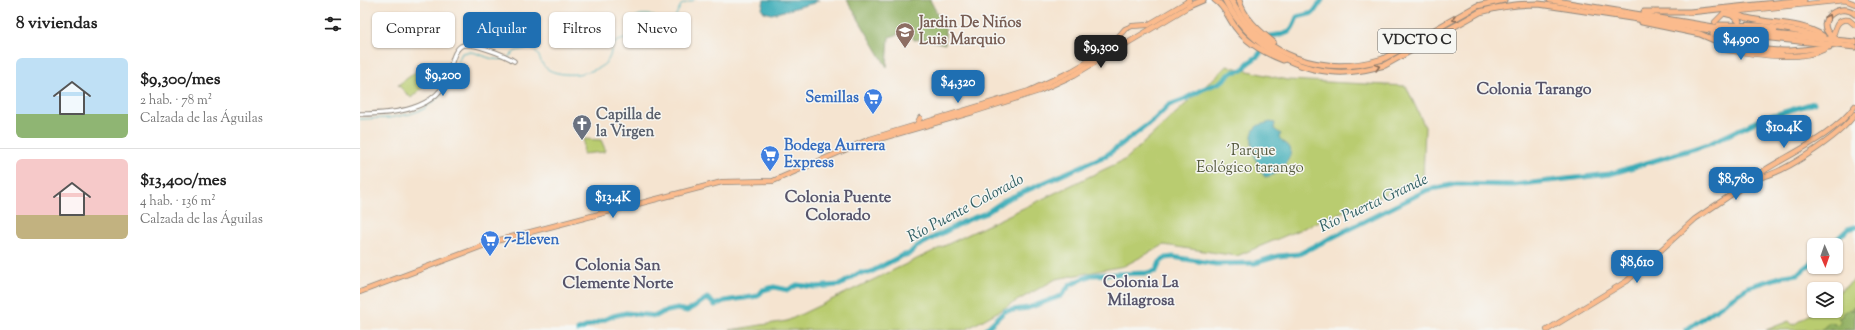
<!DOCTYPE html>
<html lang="es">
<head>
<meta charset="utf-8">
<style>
	body { margin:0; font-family:"Sorts Mill Goudy",serif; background:#f2f2f2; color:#222; height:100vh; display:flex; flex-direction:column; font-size:15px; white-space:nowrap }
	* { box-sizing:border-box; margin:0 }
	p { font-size:13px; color:#767676 }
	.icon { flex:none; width:22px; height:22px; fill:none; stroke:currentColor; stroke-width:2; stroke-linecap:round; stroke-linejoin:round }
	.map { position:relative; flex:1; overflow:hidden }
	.details { display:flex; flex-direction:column; background:#fff; width:360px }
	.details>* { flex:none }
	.top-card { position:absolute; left:12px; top:12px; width:380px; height:36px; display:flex; gap:8px }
	.needle { width:26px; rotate:178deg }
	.controls { position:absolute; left:1447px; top:238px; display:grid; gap:8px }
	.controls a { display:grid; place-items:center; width:36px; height:36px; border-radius:6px; background:#fff; box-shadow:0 1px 3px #0004; font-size:20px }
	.price { position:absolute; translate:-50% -34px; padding:0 9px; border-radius:8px; background:#1f6fb2; color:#fff; font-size:13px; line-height:26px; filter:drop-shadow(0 1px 2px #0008) }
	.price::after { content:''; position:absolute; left:50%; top:24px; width:12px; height:9px; margin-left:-6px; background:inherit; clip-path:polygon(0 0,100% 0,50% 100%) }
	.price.on { background:#222; color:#fff }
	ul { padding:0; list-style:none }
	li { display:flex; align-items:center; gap:12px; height:100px; padding:0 16px }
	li+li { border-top:1px solid #e0e0e0 }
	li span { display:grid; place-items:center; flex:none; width:112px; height:80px; border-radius:6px; color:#555 }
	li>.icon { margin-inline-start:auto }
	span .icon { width:48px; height:48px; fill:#fffc; stroke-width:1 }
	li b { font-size:17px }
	h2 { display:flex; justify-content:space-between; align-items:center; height:48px; padding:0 16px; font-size:17px }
	.chip { padding:0 14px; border-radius:6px; background:#fff; box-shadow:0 1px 3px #0004; font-size:14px; line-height:36px }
	.chip.on { background:#1f6fb2; color:#fff }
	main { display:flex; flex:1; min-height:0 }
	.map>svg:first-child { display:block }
	.green { fill:#b9cc6f; stroke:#727c4d }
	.forest { fill:#92b062; stroke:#5e6e46 }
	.water { fill:#3bacb7; stroke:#336c71 }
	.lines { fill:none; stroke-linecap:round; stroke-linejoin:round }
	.stream { stroke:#3bacb7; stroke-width:1 }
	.river { stroke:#3bacb7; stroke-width:5 }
	.minor-casing { stroke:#90887e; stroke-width:5.5 }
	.major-casing { stroke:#90887e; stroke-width:6 }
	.highway-casing { stroke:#90887e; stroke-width:7 }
	.minor { stroke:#fff; stroke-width:3.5 }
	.major { stroke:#fbbb8d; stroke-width:4.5 }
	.highway { stroke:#fbbb8d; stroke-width:5 }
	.oneway { stroke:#896c57 }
	.labels { text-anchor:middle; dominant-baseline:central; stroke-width:3; stroke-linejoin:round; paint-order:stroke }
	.shield { fill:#f6f6f2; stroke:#686867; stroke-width:1 }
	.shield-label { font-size:14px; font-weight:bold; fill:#2b2b2b }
	.education-label { font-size:15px; font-weight:bold; fill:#785e54; stroke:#f6f6f2; text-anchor:start }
	.shop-label { font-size:15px; font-weight:bold; fill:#366cbe; stroke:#f6f6f2; text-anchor:start }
	.worship-label { font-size:15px; font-weight:bold; fill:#5b616d; stroke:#f6f6f2; text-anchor:start }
	.park-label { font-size:15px; fill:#565b3f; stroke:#f6f6f2 }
	.neighbourhood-label { font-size:16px; font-weight:bold; fill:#57546a; stroke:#f6f6f2 }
	.water-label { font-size:16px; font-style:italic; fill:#315f63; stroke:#f6f6f2 }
</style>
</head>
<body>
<main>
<section class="details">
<h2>8 viviendas<svg class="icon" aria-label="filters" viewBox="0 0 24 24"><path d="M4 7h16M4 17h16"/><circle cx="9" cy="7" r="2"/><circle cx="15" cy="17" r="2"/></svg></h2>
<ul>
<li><span style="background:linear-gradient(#bfe0f5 70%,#8fb573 0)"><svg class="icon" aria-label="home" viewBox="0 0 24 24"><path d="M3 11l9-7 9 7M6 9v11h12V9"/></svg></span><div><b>$9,300/mes</b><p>2 hab. · 78 m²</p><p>Calzada de las Águilas</p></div></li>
<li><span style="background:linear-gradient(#f6c9c9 70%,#c2b280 0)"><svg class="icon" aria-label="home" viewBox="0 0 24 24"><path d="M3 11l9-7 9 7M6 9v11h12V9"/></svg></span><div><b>$13,400/mes</b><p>4 hab. · 136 m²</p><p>Calzada de las Águilas</p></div></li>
</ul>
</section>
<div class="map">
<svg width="1495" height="330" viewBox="0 0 1495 330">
	<rect width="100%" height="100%" fill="#f6f6f2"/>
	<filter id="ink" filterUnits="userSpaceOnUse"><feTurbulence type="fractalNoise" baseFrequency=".025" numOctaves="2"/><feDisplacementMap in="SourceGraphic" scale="8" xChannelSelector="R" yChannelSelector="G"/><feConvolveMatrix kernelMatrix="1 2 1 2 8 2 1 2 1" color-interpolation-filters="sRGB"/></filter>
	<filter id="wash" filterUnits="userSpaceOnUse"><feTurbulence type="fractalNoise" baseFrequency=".012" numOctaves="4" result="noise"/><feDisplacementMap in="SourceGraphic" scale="16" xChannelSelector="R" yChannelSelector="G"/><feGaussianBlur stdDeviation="0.9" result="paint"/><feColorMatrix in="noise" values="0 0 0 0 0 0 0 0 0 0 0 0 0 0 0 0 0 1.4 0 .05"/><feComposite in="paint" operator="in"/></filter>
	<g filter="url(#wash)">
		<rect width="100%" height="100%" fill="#f5e4d0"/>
		<!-- green -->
		<g class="green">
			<polygon points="68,63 79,72 51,98 38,85"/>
			<polygon points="867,66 927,80 1046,86 1065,127 1063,178 877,256 804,245 764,266 696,279 605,330 370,330 427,321 766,159"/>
			<polygon points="224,139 241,140 245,149 244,152 223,154"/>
			<polygon points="1495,279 1495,330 1406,330 1429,321 1433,325 1455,311 1476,311 1476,294"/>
		</g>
		<!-- forest -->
		<g class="forest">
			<polygon points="487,0 570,0 585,28 585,44 563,39 554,40 550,31 529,37 527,67"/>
			<polygon points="1495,306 1495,330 1461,330 1470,322 1477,325 1481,321 1478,318 1483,316 1482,314 1490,309 1493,311 1492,307"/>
		</g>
		<!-- water -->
		<g class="water">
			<polygon points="404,0 459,0 454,3 412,14 404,12 402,9"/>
			<path d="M910,122l5,1 -1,6 7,5 -2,3c2,5 9,6 11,11 4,8 -9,22 -15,26 -3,2 -7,2 -10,3 -8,-10 -19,-37 -10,-49 3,-4 10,-4 15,-6z"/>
		</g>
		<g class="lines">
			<!-- stream -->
			<g class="stream">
				<path d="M148,57l8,-6 13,-3c12,2 9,14 17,20 14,11 52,7 62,-8 4,-6 2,-12 7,-17 5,-4 12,-3 16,-8 0,-4 -1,-12 2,-16 5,-6 18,-5 24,-1 4,4 7,8 12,11l12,-24 13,-5"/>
				<path d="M0,119l29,-1 21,-4 14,-5 19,-15 19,-41c16,-5 25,10 43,6"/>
			</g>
			<!-- river -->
			<g class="river">
				<path d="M907,40v-3c19,-5 22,2 30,-20l16,-4 9,-13"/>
				<polyline points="1471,245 1488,229 1495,227"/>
				<polyline points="218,330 253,316 266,313 296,316 303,312 317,309 327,311 334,307 347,298 355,305 364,301 398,296 403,290 414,287 428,290 437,285 455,287 480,285 499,273 509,273 541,256 549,254 556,247 605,221 626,213 645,200 747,155 794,120 809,105 825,99 843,89 861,82 872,72 883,70 888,63 898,56 904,47"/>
				<polyline points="625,330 645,311 668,308 701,296 710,285 731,275 787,273 796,271 800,262 806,258 813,257 856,264 895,263 918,256 939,254 1067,190 1096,184 1154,185 1250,174 1349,144 1404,118 1454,103"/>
				<polyline points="1326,330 1388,287 1424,276 1438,274 1454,261"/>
			</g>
		</g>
	</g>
	<g filter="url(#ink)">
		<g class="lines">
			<!-- minor casing -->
			<g class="minor-casing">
				<path id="minor" d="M0,114c32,0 78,-3 89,-40 2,-8 4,-23 12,-28 9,-5 44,9 53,15"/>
			</g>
			<!-- major casing -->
			<g class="major-casing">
				<g id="major">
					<polyline points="1355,22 1364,13 1371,12 1485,0 1495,4"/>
					<path d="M1474,33c2,-8 5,-15 15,-13l6,5"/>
					<path d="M1361,47l5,3c28,4 74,12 99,-1"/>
					<polyline points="556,126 560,118"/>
					<polyline points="505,143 613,112 679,91 714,75 831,5"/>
					<path d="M1396,178c25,-2 85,-43 99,-64"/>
					<polyline points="0,292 136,241 362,182 413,181 510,139 669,91 712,71 746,51 765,29 772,26 788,25 830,0"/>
					<path d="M1187,330l80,-49 68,-62 61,-41 9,-8c29,-18 70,-36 90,-64"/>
				</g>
			</g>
			<!-- highway casing -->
			<g class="highway-casing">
				<g id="highway">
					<path d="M855,0c10,6 14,19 21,28 11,15 29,25 47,32"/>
					<path d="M865,0c21,41 65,70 111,72 17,1 33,-3 49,-7l95,-53c20,-6 38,-8 59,-8l204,31 112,12"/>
					<path d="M871,0c30,58 93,77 152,59l94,-53 27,-6"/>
					<path d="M879,0c4,17 20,31 34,42"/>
					<polyline points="1190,0 1372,30 1495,42"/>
					<polyline points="1484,0 1485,0"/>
					<polyline points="828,1 829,0"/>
					<polyline points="829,6 843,0"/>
					<polyline points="1284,12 1330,12 1444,0"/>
					<path d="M1371,12c29,15 64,6 92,24"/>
					<polyline points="1364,13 1372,15 1379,21"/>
					<polyline points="1282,22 1340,34 1368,46 1421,55"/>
					<path d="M1359,25c34,0 67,1 99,12"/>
					<polyline points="1396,28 1415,30"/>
					<path d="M1353,34c20,12 49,17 72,17 15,0 29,-3 44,-4"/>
					<path d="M1476,39c-27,-15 3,-39 19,-25"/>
				</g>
			</g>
			<!-- minor -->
			<use href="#minor" class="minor"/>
			<!-- major -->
			<use href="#major" class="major"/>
			<!-- highway -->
			<use href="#highway" class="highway"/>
		</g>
		<!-- one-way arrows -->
		<defs><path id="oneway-chevron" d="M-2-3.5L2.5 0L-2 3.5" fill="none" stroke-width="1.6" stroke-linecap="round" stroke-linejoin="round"/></defs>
		<g class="oneway">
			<use href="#oneway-chevron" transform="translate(1468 17) rotate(-63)"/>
			<use href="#oneway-chevron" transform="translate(1095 19) rotate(149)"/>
			<use href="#oneway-chevron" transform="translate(1017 67) rotate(-16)"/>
		</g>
	</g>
	<!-- icons -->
	<defs>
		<g id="school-pin" transform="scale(1)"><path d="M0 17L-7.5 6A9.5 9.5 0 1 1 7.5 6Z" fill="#8d6e63" stroke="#f6f6f2"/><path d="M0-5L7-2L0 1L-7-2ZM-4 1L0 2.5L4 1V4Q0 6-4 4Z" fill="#fff"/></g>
		<g id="supermarket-pin" transform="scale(1)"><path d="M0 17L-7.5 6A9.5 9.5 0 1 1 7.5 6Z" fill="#3f7fe0" stroke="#f6f6f2"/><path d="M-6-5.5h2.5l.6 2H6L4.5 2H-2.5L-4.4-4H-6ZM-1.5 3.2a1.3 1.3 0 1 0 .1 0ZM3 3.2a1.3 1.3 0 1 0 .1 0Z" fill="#fff"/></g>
		<g id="church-pin" transform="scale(1)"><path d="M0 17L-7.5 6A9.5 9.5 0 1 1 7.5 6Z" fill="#6b7280" stroke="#f6f6f2"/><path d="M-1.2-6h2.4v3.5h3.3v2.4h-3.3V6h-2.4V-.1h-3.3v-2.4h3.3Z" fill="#fff"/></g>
	</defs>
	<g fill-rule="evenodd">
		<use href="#school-pin" x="545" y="32"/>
		<use href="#supermarket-pin" x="513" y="98"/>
		<use href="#church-pin" x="222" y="124"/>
		<use href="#supermarket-pin" x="410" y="155"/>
		<use href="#supermarket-pin" x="130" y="240"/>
	</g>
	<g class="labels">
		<!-- shield labels -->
		<rect class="shield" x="1018" y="29" width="78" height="24" rx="3"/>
		<g class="shield-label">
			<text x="1057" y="41">VDCTO C</text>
		</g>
		<!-- education labels -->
		<g class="education-label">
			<text x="559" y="23">Jardin De Niños<tspan x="559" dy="17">Luis Marquio</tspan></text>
		</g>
		<!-- shop labels -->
		<g class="shop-label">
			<text x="499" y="98" text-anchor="end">Semillas</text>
			<text x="424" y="146">Bodega Aurrera<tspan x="424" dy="17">Express</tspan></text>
			<text x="144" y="240">7-Eleven</text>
		</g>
		<!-- worship labels -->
		<g class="worship-label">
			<text x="236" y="115">Capilla de<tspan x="236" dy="17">la Virgen</tspan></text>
		</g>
		<!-- park labels -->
		<g class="park-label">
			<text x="890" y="151">´Parque<tspan x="890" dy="17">Eológico tarango</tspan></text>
		</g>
		<!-- neighbourhood labels -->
		<g class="neighbourhood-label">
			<text x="1174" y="90">Colonia Tarango</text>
			<text x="478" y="198">Colonia Puente<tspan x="478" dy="18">Colorado</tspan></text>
			<text x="258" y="266">Colonia San<tspan x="258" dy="18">Clemente Norte</tspan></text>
			<text x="781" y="283">Colonia La<tspan x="781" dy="18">Milagrosa</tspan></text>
		</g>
		<!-- water labels -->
		<g class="water-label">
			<text transform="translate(1014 204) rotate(-25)">Río Puerta Grande</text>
			<text transform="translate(606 209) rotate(-28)">Río Puente Colorado</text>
		</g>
	</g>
</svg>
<div class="controls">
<a><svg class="needle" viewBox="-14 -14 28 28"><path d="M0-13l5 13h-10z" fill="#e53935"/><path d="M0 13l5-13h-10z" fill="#767676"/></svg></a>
<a><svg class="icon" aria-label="layers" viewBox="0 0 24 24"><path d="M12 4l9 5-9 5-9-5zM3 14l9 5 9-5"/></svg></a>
</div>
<b class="price" style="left:1381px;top:61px">$4,900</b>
<b class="price on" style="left:741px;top:69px">$9,300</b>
<b class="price" style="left:83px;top:97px">$9,200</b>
<b class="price" style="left:598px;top:104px">$4,320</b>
<b class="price" style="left:1424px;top:149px">$10.4K</b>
<b class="price" style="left:1376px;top:201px">$8,780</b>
<b class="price" style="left:253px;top:219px">$13.4K</b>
<b class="price" style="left:1277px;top:284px">$8,610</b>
<div class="top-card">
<a class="chip">Comprar</a>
<a class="chip on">Alquilar</a>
<a class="chip">Filtros</a>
<a class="chip">Nuevo</a>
</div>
</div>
</main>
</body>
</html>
